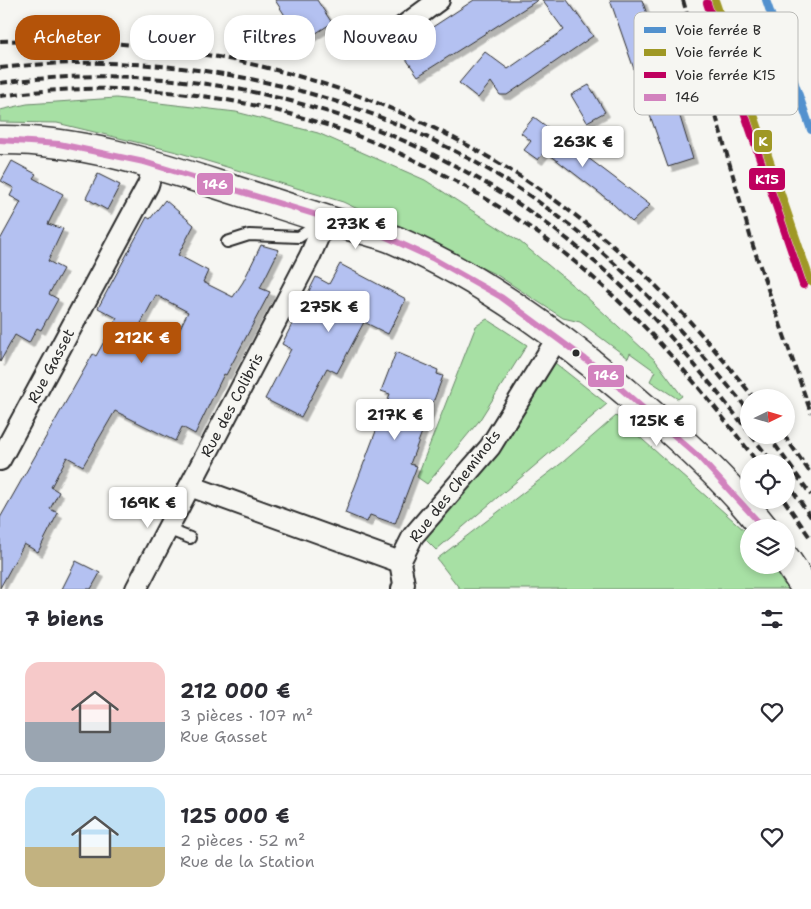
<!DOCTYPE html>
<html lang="fr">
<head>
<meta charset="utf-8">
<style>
	body { margin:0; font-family:"Shantell Sans",sans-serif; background:#f7f7f7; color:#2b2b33; height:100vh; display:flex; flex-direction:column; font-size:19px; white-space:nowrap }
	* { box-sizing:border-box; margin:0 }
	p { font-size:16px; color:#7c7c81 }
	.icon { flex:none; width:28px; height:28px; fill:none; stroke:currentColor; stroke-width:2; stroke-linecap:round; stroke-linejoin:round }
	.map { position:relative; height:589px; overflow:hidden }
	.sheet { display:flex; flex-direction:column; background:#fff; flex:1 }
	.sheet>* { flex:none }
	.banner { position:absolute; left:15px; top:15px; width:500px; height:45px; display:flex; gap:10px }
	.needle { width:32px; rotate:85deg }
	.controls { position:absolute; left:740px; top:389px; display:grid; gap:10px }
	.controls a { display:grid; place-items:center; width:55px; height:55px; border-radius:50%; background:#fff; box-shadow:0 2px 8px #0003; font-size:25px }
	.price { position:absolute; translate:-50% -42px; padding:0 11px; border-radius:5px; background:#fff; color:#222; font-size:16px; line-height:32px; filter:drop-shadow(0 1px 2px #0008) }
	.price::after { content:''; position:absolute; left:50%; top:30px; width:15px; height:11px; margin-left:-8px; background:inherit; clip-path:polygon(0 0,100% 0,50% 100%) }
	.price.current { background:#b45309; color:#fff }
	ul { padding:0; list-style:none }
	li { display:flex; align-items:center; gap:15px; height:125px; padding:0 25px }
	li+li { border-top:1px solid #e1e1e2 }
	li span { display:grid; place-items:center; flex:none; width:140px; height:100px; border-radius:15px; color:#555 }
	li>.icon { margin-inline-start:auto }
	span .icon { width:60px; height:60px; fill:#fffc; stroke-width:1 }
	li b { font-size:21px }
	h2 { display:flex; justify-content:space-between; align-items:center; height:60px; padding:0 25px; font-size:21px }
	.pill { padding:0 18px; border-radius:20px; background:#fff; box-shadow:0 2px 8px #0003; font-size:18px; line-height:45px }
	.pill.current { background:#b45309; color:#fff }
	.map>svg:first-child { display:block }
	.green { fill:#a7e0a4; stroke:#698668 }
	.building { fill:#b4c1f1; stroke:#2b2b2b; fill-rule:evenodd; filter:url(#shadow) }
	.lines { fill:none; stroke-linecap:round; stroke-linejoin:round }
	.lane-casing { stroke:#2b2b2b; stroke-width:14 }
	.street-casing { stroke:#2b2b2b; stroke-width:24 }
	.secondary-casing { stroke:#2b2b2b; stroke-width:31 }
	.lane { stroke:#f6f6f2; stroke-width:10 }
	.street { stroke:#f6f6f2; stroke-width:20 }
	.secondary { stroke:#f6f6f2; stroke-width:28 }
	.rail { stroke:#2b2b2b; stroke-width:4; stroke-dasharray:8 4; stroke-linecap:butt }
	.bus-1-casing { stroke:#f6f6f2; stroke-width:10 }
	.bus-1 { stroke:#d282be; stroke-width:6 }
	.rail-1-casing { stroke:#f6f6f2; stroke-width:11 }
	.rail-2-casing { stroke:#f6f6f2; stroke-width:11 }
	.rail-3-casing { stroke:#f6f6f2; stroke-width:11 }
	.rail-1 { stroke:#5291ce; stroke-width:8 }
	.rail-2 { stroke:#9f9825; stroke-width:8 }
	.rail-3 { stroke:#bf005f; stroke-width:8 }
	.bus-dot { fill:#2b2b2b; stroke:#f6f6f2; stroke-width:2 }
	.labels { text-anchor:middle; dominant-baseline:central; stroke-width:4.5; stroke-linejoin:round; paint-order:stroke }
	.street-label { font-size:15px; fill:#2b2b2b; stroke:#f6f6f2 }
	.key { fill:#f6f6f2; stroke:#b9b9b6; stroke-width:1 }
	.key-label { font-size:14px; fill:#2b2b2b }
	.line-badge { stroke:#f6f6f2; stroke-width:2 }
	.badge-label { font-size:14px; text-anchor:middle; font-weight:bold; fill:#fff }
</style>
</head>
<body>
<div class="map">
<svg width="811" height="589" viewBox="0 0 811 589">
	<defs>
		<filter id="shadow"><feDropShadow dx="4.5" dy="4.5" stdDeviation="0" flood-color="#0004"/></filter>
	</defs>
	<rect width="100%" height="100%" fill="#f6f6f2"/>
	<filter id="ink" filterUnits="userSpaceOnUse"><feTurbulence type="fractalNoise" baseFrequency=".02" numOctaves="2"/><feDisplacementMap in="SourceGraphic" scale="10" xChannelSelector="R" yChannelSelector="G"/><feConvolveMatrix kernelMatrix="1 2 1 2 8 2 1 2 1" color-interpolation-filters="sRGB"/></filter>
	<g filter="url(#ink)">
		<!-- green -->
		<g class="green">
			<polygon points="116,98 236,112 318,133 425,180 519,241 582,293 655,360 682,396 678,399 650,381 655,371 630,353 628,358 580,322 563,318 497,275 343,202 177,152 57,123 0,122 0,110 27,104"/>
			<polygon points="487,319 527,345 479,421 427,484 417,477 476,326"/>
			<polygon points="555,363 607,404 436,550 423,537 501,446"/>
			<polygon points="616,416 744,530 749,536 749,565 770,565 788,589 460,589 437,559 563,462"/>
		</g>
		<!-- building -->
		<g class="building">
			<polygon points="275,0 317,0 332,23 302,42"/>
			<polygon points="474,0 538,0 418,76 399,49"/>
			<polygon points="542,0 567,0 593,36 507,95 500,95 491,82 478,98 459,83 485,52 508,69 564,30"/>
			<polygon points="610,0 642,0 656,39 653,40 669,81 693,159 668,167"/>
			<polygon points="589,85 605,112 587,122 571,95"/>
			<polygon points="534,117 616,179 650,205 632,222 611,202 545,151 538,160 524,150 531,141 521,133"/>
			<polygon points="12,161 36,174 33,178 63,194 48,224 63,229 48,261 63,269 49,294 58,299 41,330 37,328 29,343 15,335 0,362 0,240 21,202 10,196 14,188 1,181"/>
			<polygon points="98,174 120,185 107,210 86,198"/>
			<path d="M165,200l29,25 -16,30 30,16 -5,11 30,15 10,-15 18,-37 18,5 -19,38 10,4 -44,83 -2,-1 -29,60 -13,-7 -7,14 -60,-30 -32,55 -16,-9 -16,30 8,5 -9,17 8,4 -20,39 -14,-8 -24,44v-70l93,-164 3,2 21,-38 -19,-10 49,-91 3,2zM156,295l32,17 -16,32 -34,-15z"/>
			<polygon points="340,264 406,299 388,334 364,322 337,373 327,368 301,417 265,399 291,349 282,344 316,277 329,284"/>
			<polygon points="396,352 438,370 437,374 443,376 410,464 417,466 395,524 370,515 367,522 345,513 390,394 381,391"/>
			<polygon points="76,561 100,573 91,589 62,589"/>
		</g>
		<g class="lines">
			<!-- lane casing -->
			<g class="lane-casing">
				<g id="lane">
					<polyline points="227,242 249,235 299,237 321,222"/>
					<polyline points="167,529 190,538"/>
				</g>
			</g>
			<!-- street casing -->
			<g class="street-casing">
				<g id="street">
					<polyline points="397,31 439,0"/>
					<polyline points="0,460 148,185 154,164"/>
					<polyline points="190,486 400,562"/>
					<polyline points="136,589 310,256 326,219"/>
					<polyline points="402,589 404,584 400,562 413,536 490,447 558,337"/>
				</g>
			</g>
			<!-- secondary casing -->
			<g class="secondary-casing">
				<g id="secondary">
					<path d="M0,140c79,-1 154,24 228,48 35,11 70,23 106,34 20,6 43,10 63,19 96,42 181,108 259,177 39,34 76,69 108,110"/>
					<polyline points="786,559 806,589"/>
				</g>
			</g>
			<!-- lane -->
			<use href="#lane" class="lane"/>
			<!-- street -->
			<use href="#street" class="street"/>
			<!-- secondary -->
			<use href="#secondary" class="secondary"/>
			<!-- rail -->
			<g class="rail">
				<polyline points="683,0 753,246 811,413"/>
				<path d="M0,41c234,-8 456,61 631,221 45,41 85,88 123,136"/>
				<path d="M0,68c209,-24 426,36 588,172 60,51 111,110 161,171"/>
				<path d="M0,83c224,-30 446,42 613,195 50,46 93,100 136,154"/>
				<path d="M0,96c203,-29 404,31 564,157 74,59 137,134 193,209"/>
				<polyline points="751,435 772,462"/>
				<polyline points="768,435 811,495"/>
				<polyline points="784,435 811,474"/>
				<polyline points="786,481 811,517"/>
				<polyline points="784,500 811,539"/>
			</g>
			<!-- bus-1 casing -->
			<g class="bus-1-casing">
				<polyline id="bus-1" points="0,140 59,144 144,162 382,235 432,258 501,297 596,367 699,457 764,528"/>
			</g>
			<!-- bus-1 -->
			<use href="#bus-1" class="bus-1"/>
			<!-- rail-1 casing -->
			<g class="rail-1-casing">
				<polyline id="rail-1" points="766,0 811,130"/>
			</g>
			<!-- rail-2 casing -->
			<g class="rail-2-casing">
				<polyline id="rail-2" points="715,0 811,282"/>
			</g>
			<!-- rail-3 casing -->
			<g class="rail-3-casing">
				<polyline id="rail-3" points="707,3 803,285"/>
			</g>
			<!-- rail-1 -->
			<use href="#rail-1" class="rail-1"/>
			<!-- rail-2 -->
			<use href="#rail-2" class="rail-2"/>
			<!-- rail-3 -->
			<use href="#rail-3" class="rail-3"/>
		</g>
	</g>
	<!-- markers -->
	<circle class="bus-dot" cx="576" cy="353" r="4.5"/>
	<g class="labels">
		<!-- street labels -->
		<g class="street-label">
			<text transform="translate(51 366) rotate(-62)">Rue Gasset</text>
			<text transform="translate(232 405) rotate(-62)">Rue des Colibris</text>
			<text transform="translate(455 486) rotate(-52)">Rue des Cheminots</text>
		</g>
	</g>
	<!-- legend -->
	<rect x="634" y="12" width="164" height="103" rx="8" class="key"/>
	<rect x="644" y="27" width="22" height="6" fill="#5291ce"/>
	<rect x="644" y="49" width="22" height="7" fill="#9f9825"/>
	<rect x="644" y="72" width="22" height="6" fill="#bf005f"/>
	<rect x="644" y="94" width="22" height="7" fill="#d282be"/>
	<g class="key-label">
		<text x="675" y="35">Voie ferrée B</text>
		<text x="675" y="57">Voie ferrée K</text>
		<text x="675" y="80">Voie ferrée K15</text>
		<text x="675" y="102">146</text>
	</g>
	<g class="line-badge">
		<rect x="753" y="129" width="20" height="24" rx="5" fill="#9f9825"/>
		<rect x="748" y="167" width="38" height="24" rx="5" fill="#bf005f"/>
		<rect x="196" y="172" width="38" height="24" rx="5" fill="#d282be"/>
		<rect x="587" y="364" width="38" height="24" rx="5" fill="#d282be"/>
	</g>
	<g class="badge-label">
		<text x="763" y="146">K</text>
		<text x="767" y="184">K15</text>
		<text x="215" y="189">146</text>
		<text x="606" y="380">146</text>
	</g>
</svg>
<div class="controls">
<a><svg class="needle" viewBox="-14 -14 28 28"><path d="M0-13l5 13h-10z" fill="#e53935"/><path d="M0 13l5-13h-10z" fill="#7c7c81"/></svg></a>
<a><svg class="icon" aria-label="locate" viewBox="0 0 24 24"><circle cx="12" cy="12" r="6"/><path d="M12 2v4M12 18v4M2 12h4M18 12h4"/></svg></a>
<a><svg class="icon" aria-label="layers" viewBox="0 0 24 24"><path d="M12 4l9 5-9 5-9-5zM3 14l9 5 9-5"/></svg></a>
</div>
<b class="price" style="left:583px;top:168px">263K €</b>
<b class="price" style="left:356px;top:250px">273K €</b>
<b class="price" style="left:329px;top:333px">275K €</b>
<b class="price current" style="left:142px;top:364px">212K €</b>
<b class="price" style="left:395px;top:441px">217K €</b>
<b class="price" style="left:657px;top:447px">125K €</b>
<b class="price" style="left:148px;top:529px">169K €</b>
<div class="banner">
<a class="pill current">Acheter</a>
<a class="pill">Louer</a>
<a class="pill">Filtres</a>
<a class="pill">Nouveau</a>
</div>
</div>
<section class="sheet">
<h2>7 biens<svg class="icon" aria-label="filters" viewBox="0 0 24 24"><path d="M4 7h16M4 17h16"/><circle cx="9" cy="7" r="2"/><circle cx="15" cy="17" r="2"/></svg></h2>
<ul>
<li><span style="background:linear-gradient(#f6c9c9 60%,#9aa5b1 0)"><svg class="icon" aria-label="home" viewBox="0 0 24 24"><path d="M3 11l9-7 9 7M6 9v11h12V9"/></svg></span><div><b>212 000 €</b><p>3 pièces · 107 m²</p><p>Rue Gasset</p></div><svg class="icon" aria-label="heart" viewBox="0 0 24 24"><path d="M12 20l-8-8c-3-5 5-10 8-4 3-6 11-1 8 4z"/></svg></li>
<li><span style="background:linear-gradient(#bfe0f5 60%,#c2b280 0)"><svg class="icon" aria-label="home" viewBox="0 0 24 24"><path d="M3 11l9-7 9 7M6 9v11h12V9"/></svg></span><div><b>125 000 €</b><p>2 pièces · 52 m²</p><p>Rue de la Station</p></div><svg class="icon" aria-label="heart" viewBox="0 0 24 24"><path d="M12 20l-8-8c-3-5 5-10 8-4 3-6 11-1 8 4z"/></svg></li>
</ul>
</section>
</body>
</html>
